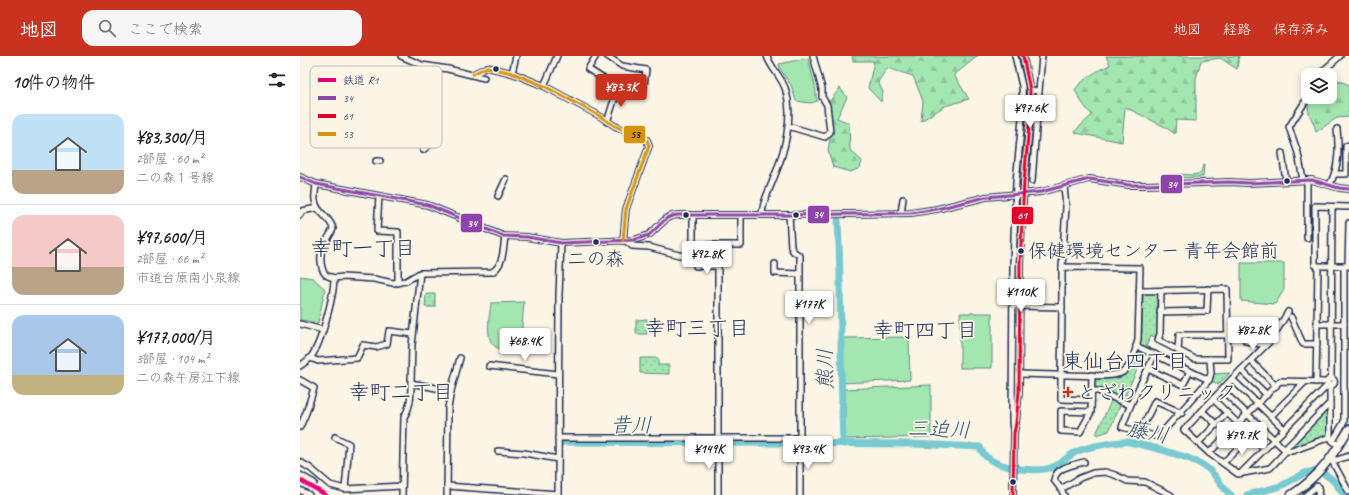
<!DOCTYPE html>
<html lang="ja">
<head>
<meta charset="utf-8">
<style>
	body { margin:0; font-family:Caveat,"Klee One",sans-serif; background:#f6f6f6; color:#222; height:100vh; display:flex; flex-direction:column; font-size:15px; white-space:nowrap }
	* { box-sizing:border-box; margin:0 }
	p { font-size:13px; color:#767676 }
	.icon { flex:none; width:22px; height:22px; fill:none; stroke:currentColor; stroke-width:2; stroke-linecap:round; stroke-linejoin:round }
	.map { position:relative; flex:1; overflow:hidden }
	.drawer { display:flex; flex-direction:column; background:#fff; width:300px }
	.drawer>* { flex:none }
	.fabs { position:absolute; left:1001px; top:12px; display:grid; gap:8px }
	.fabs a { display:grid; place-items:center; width:36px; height:36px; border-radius:8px; background:#fff; box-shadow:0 2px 10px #0003; font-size:20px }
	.price { position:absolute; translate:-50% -34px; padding:0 9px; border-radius:4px; background:#fff; color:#222; font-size:13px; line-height:26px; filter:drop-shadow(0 1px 2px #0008) }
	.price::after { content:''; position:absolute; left:50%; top:24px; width:12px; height:9px; margin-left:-6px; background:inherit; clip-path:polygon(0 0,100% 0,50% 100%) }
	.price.on { background:#c8321e; color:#fff }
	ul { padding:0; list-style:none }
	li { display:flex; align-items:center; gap:12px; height:100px; padding:0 12px }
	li+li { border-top:1px solid #e0e0e0 }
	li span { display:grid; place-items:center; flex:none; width:112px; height:80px; border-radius:12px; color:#555 }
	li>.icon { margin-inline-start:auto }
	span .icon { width:48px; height:48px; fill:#fffc; stroke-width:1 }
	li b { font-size:17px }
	h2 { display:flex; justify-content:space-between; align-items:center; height:48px; padding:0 12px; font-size:17px }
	header { display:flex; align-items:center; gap:24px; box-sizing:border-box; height:56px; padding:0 20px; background:#c8321e; color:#fff }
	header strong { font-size:19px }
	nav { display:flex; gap:22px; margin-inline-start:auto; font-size:14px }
	.search { width:280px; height:36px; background:#f6f6f6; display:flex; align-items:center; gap:10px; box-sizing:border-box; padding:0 14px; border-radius:12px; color:#767676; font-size:15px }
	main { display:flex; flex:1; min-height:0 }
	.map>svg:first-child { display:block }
	.grass { fill:url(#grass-dots); stroke:#608a87 }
	.forest { fill:url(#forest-firs); stroke:#608a87 }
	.pitch { fill:#a4e6b0; stroke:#608a87 }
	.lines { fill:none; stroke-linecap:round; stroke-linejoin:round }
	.river { stroke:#79cad0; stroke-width:7 }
	.minor-casing { stroke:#1b2f5e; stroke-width:8 }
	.major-casing { stroke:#1b2f5e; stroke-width:10 }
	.minor { stroke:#fcf5e5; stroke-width:5 }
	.major { stroke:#fcf5e5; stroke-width:7 }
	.bus-1-casing { stroke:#fcf5e5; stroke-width:6 }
	.bus-2-casing { stroke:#fcf5e5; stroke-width:6 }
	.bus-3-casing { stroke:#fcf5e5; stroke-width:6 }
	.bus-1 { stroke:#8e44ad; stroke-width:3 }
	.bus-2 { stroke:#e4002b; stroke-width:3 }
	.bus-3 { stroke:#d6940e; stroke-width:3 }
	.rail-1-casing { stroke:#fcf5e5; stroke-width:7 }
	.rail-1 { stroke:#e5007d; stroke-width:4 }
	.bus-dot { fill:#1b2f5e; stroke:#fcf5e5; stroke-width:1.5 }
	.poi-dot { fill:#c8321e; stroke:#fcf5e5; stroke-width:1.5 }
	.labels { text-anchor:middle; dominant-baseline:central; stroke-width:3.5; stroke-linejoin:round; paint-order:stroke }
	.bus-label { font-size:19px; fill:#1b2f5e; stroke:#fcf5e5; text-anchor:start }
	.poi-label { font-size:20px; fill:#1b2f5e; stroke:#fcf5e5; text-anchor:start }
	.neighbourhood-label { font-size:21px; fill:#1b2f5e; stroke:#fcf5e5 }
	.water-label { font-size:21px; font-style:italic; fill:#32567a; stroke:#fcf5e5 }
	.key { fill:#fcf5e5; stroke:#b8babc; stroke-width:1 }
	.key-label { font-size:11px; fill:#1b2f5e }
	.line-badge { stroke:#fcf5e5; stroke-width:1.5 }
	.badge-label { font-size:11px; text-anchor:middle; font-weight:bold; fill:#fff }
	.pale-badge-label { font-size:11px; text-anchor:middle; font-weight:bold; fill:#111 }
</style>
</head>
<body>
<header>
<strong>地図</strong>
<div class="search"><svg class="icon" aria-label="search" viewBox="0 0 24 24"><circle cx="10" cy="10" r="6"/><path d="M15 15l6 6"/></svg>ここで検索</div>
<nav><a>地図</a><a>経路</a><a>保存済み</a></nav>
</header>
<main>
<section class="drawer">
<h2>10件の物件<svg class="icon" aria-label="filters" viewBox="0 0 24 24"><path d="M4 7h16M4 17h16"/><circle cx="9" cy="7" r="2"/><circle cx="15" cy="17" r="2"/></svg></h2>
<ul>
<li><span style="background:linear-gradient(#bfe0f5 70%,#b9a48a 0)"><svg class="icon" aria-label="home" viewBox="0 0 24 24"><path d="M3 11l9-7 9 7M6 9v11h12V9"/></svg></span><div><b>¥83,300/月</b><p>2部屋 · 60 m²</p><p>二の森１号線</p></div></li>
<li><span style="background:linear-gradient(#f6c9c9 65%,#b9a48a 0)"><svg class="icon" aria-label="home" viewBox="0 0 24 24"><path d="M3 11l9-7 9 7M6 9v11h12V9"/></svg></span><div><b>¥97,600/月</b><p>2部屋 · 66 m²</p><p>市道台原南小泉線</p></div></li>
<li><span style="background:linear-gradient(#a9c7e8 75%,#c2b280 0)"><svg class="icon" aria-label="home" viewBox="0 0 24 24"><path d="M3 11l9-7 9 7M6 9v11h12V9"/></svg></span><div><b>¥177,000/月</b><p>3部屋 · 104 m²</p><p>二の森午房江下線</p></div></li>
</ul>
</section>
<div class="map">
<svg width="1049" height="439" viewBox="0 0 1049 439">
	<defs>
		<pattern id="grass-dots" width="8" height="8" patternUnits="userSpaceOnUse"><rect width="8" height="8" fill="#a4e6b0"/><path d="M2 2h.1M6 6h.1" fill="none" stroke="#8dc69a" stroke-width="1.8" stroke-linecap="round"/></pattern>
		<pattern id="forest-firs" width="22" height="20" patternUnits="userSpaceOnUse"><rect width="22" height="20" fill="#a4e6b0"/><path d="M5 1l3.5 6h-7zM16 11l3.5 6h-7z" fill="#8dc69a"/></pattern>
	</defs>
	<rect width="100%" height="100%" fill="#fcf5e5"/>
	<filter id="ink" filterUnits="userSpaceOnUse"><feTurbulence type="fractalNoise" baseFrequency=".025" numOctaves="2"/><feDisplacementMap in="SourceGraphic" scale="8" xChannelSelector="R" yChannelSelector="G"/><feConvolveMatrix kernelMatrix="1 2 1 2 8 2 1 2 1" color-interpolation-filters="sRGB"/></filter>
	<g filter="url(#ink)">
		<!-- grass -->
		<g class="grass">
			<polygon points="845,237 858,237 857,278 856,282 851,279 846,291 840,289 842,276 843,240"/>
			<polygon points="126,238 135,238 135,251 125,251"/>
			<polygon points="347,263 347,278 336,278 336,264"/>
			<path d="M841,295l4,2 -19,41 6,4 -1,2 -3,2 -33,-14v-6l2,-3c28,1 30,-2 41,-27z"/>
			<polygon points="340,302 358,302 358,309 369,309 369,318 340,317"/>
			<polygon points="930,317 918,329 911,324 913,318"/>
			<polygon points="812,343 821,347 809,375 797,379 796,378"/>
			<polygon points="1028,351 1028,379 990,394 987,392"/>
		</g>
		<!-- forest -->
		<g class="forest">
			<polygon points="552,0 678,0 654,19 669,43 645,50 621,65 623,45 613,20 587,12 578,26 583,36 581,46 568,32 574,5 553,5"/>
			<path d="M806,0h133l-2,13 -17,-11 -19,3 -5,17v43l-20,-1 -1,14 -10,-7 -40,-20 -3,35 -46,-9 -1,-2 17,-16c-7,-8 -13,-15 -17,-26 10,-11 21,-18 35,-24z"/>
			<path d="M1034,22l15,7v32l-12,1 -21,14c-2,-13 -14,-22 -4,-35h18v-17z"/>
			<polygon points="540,32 547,41 537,62 549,67 550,94 562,105 560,112 550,116 533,111 528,94 531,77 529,58 529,46"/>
			<polygon points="903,109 904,109 903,121 878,122 880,118 892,119 901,117"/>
		</g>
		<!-- pitch -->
		<g class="pitch">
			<polygon points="508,2 516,34 516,41 518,45 510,47 496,45 491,29 480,13 479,8"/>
			<polygon points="941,207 984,207 984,234 975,248 941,245"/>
			<polygon points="0,220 13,222 25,233 18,267 0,264"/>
			<path d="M224,246l-4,48c-6,0 -14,0 -19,-1 -19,-4 -11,-33 -10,-46z"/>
			<rect x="660" y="257" width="32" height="55"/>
			<polygon points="609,281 610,324 542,327 541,282"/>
			<polygon points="631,329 631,381 545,383 545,333"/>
		</g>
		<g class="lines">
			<!-- river -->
			<g class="river">
				<path d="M538,165c4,73 2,147 5,221l1,2"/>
				<path d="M262,386l351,2 67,3c6,21 52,26 70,21 10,-2 17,-12 26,-16 9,-5 43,-11 53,-10 11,2 22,5 33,8 15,5 32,8 45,18 10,7 14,20 24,27"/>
				<path d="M947,439l34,-9 24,-13c19,-5 30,7 39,22"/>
			</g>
			<!-- minor casing -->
			<g class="minor-casing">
				<g id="minor">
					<polyline points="101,0 122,9 148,13 184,22"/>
					<polyline points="296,0 288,13 318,32 343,37 346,14 322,10 307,0"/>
					<polyline points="212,17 216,0"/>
					<polyline points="173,18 187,11 212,17 244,30 298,59 315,70 347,84 349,90 326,153 323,185"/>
					<polyline points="1022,19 1024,14 1040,0"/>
					<polyline points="244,30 257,0"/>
					<polyline points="730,34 739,35 732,125"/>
					<polyline points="739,35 742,0"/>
					<polyline points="307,66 318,32"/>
					<polyline points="488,70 525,81 530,76 527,49 522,41 522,33 513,0"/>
					<polyline points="123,94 129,89 134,87"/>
					<polyline points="982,97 986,125"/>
					<polyline points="76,105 80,105"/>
					<polyline points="1035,118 1046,118 1046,90 1049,89"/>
					<polyline points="0,121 16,128 128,149 203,180 227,181 261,187 334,184 349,179 367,162 372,160 378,159 489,159 611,157 637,153 686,141 741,136 789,123 829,129 846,129 929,126 949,127 1012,124 1039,132 1049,133"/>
					<polyline points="1003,124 998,97 989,71 1008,41"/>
					<path d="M16,128c0,5 -2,11 -1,16 1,13 16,17 18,29 -3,7 -8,13 -11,20 -2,7 -2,24 6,27 2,1 4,1 6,2"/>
					<path d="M1030,128c9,-17 9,-35 7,-55"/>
					<polyline points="79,140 77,175 98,176 98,227"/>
					<polyline points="198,140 206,123"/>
					<polyline points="1049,151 1015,150 1015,209 1018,210 1049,210"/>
					<polyline points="601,157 603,143"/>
					<polyline points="0,159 2,155 17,152"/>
					<polyline points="393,159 393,189 441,189 441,159"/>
					<path d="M462,159c0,-12 7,-24 11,-35 11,-26 21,-62 13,-89 -3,-13 -15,-22 -19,-35"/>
					<polyline points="489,159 491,191 493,195 500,200 500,439"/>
					<polyline points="1007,182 1007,124"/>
					<polyline points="326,185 332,190 349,191 379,199 414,200 418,203 418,439"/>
					<polyline points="475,208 475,217 500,218"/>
					<polyline points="396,210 418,210"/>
					<polyline points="1048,210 1049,167"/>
					<polyline points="762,211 766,151 764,130"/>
					<polyline points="120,217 112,289 111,327 151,335 148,352 147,439"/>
					<polyline points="839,235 927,233 928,303 895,303 858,284 860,278 861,235"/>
					<polyline points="715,250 762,251"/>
					<polyline points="860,256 907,255 908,233"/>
					<polyline points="991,261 1003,288 1017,288"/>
					<polyline points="946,266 980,269"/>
					<polyline points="0,268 23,274"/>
					<polyline points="1017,268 1044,268"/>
					<polyline points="946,285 965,289"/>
					<polyline points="836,290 909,324 911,317 910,303"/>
					<polyline points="878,295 879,279 928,279"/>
					<polyline points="855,298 831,348 822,371 858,381 909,324"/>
					<polyline points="10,302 18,305 57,302 63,289 76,291 87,288 89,275 113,278"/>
					<polyline points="951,305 976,330"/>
					<path d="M0,310c3,-2 7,-5 10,-8 11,-12 24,-63 24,-80l9,-1 31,2 19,4 13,-2 14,-8 72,-1c12,-7 11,-23 13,-35"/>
					<polyline points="189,310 258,318"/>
					<polyline points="848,313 883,329 890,315"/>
					<polyline points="941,314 967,339"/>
					<path d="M719,318l36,1h13c11,0 47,3 55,-3 9,-6 13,-23 15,-33l2,-71 -78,-1c0,34 0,68 -1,102v30l30,1"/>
					<circle cx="1031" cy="326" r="3.5"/>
					<polyline points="932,323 984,373"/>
					<polyline points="1031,323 1032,151"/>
					<polyline points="0,324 14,332 6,357 0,371"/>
					<polyline points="1016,326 1018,210"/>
					<polyline points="1030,330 1030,381 1033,385 1039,390"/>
					<polyline points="922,334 986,395 992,395 1030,381"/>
					<polyline points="151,335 160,302"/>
					<polyline points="792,335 798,335 830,349"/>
					<polyline points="913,343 964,393"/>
					<polyline points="902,355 917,369"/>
					<polyline points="791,356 761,355 761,375 780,376 791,356 792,319"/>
					<polyline points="971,360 1005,326"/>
					<polyline points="713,374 712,366 713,209 716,126 723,52 722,30 715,0"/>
					<polyline points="840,376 855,345 882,357"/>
					<polyline points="35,381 49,388 45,433 102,430"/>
					<polyline points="258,382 500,382"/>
					<polyline points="1033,385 1044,366 1044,210"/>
					<polyline points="898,387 927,357"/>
					<polyline points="985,393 1028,349 1030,349"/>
					<polyline points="198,395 224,397 258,403"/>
					<polyline points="986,395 970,412 938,418 909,397 884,374 932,323 971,284 988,256"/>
					<polyline points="909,397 980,325 1027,326"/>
					<polyline points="1031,403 1049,436"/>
					<polyline points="1031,403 1037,404 1049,400"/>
					<polyline points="0,406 10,412 30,429 45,433"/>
					<polyline points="923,407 950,380"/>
					<polyline points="942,416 1028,329"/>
					<polyline points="0,419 14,427"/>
					<polyline points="147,430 258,438"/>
					<polyline points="761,433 780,422 793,417 805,416 815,419 827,425 845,426 871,439"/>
					<polyline points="0,434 9,439"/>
					<path d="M102,439l2,-78c7,-11 7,-22 7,-34"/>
					<polyline points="258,439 259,239 261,187"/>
					<polyline points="713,439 714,377 716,367 719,336 720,208 724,126 730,58 730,34 723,0"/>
					<path d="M764,439l-3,-6 -7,-9c2,-13 19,-15 30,-18"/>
					<polyline points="1006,439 1017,430 1019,431 1018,438 1019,439"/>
				</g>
			</g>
			<!-- major casing -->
			<g class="major-casing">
				<path id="major" d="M991,439c29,-19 41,-38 58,-66"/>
			</g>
			<!-- minor -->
			<use href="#minor" class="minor"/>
			<!-- major -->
			<use href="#major" class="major"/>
			<!-- bus-1 casing -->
			<g class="bus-1-casing">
				<polyline id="bus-1" points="0,121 16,128 128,149 203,180 227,181 261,187 334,184 349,179 367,162 372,160 378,159 489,159 611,157 637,153 686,141 741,136 789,123 829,129 846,129 929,126 949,127 1012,124 1039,132 1049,133"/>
			</g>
			<!-- bus-2 casing -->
			<g class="bus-2-casing">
				<polyline id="bus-2" points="713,439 714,377 716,367 719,336 720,208 724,126 730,58 730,34 723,0"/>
			</g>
			<!-- bus-3 casing -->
			<g class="bus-3-casing">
				<polyline id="bus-3" points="173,18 187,11 212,17 244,30 298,59 315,70 347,84 349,90 326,153 323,185"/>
			</g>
			<!-- bus-1 -->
			<use href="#bus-1" class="bus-1"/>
			<!-- bus-2 -->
			<use href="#bus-2" class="bus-2"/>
			<!-- bus-3 -->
			<use href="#bus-3" class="bus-3"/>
			<!-- rail-1 casing -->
			<g class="rail-1-casing">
				<polyline id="rail-1" points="0,424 26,439"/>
			</g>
			<!-- rail-1 -->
			<use href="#rail-1" class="rail-1"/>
		</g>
	</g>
	<!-- markers -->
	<g class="bus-dot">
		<circle cx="196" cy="13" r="3.5"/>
		<circle cx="987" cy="125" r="3.5"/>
		<circle cx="386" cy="159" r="3.5"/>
		<circle cx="496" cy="159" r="3.5"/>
		<circle cx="296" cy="186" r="3.5"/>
		<circle cx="721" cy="195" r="3.5"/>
		<circle cx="713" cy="426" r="3.5"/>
	</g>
	<path class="poi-dot" d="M766 330h4v4h4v4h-4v4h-4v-4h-4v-4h4z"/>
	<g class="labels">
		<!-- bus labels -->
		<g class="bus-label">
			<text x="728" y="195">保健環境センター 青年会館前</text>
			<text x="296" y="203" text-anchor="middle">二の森</text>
		</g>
		<!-- poi labels -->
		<g class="poi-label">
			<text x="777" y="336">とざわクリニック</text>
		</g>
		<!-- neighbourhood labels -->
		<g class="neighbourhood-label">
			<text x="63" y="192">幸町一丁目</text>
			<text x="397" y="272">幸町三丁目</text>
			<text x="625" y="274">幸町四丁目</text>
			<text x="825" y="305">東仙台四丁目</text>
			<text x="101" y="336">幸町二丁目</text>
		</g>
		<!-- water labels -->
		<g class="water-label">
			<text transform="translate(525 313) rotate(-91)">熊川</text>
			<text x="331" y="369">昔川</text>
			<text transform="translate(639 373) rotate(2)">三迫川</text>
			<text transform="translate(848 376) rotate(11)">藤川</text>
		</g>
	</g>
	<!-- legend -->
	<rect x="10" y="10" width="132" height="82" rx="6" class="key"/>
	<rect x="18" y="22" width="18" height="4" fill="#e5007d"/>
	<rect x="18" y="40" width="18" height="4" fill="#8e44ad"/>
	<rect x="18" y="58" width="18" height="4" fill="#e4002b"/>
	<rect x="18" y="76" width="18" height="4" fill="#d6940e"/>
	<g class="key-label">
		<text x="43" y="28">鉄道 R1</text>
		<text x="43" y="46">34</text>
		<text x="43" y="64">61</text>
		<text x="43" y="82">53</text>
	</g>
	<g class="line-badge">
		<rect x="323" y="69" width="23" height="19" rx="4" fill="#d6940e"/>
		<rect x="860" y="118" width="23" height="20" rx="4" fill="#8e44ad"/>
		<rect x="507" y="149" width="23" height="19" rx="4" fill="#8e44ad"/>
		<rect x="711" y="150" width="23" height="19" rx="4" fill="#e4002b"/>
		<rect x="160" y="157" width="23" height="20" rx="4" fill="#8e44ad"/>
	</g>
	<g class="badge-label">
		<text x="872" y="132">34</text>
		<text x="518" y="162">34</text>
		<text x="722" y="163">61</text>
		<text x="172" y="171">34</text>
	</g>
	<g class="pale-badge-label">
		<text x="335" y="82">53</text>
	</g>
</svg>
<div class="fabs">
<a><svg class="icon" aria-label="layers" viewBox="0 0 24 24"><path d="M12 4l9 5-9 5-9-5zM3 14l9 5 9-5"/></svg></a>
</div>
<b class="price on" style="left:321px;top:52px">¥83.3K</b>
<b class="price" style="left:730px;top:73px">¥97.6K</b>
<b class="price" style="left:407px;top:219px">¥92.8K</b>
<b class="price" style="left:721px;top:257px">¥110K</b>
<b class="price" style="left:509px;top:269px">¥177K</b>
<b class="price" style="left:953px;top:295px">¥82.8K</b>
<b class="price" style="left:225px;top:306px">¥68.4K</b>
<b class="price" style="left:942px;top:400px">¥79.7K</b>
<b class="price" style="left:409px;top:414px">¥149K</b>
<b class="price" style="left:508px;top:414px">¥93.4K</b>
</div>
</main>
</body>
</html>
